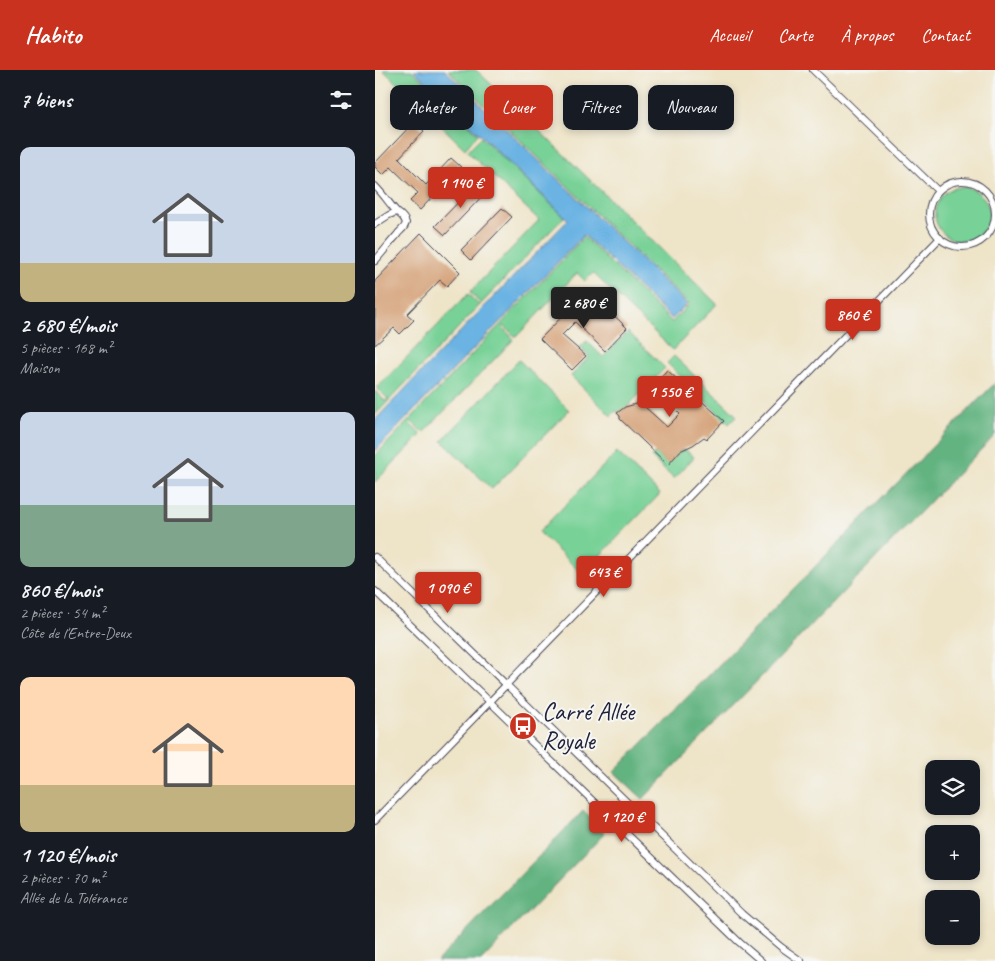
<!DOCTYPE html>
<html lang="fr">
<head>
<meta charset="utf-8">
<style>
	body { margin:0; font-family:Caveat,sans-serif; background:#242831; color:#f1f3f6; height:100vh; display:flex; flex-direction:column; font-size:19px; white-space:nowrap }
	* { box-sizing:border-box; margin:0 }
	p { font-size:16px; color:#9ea1a6 }
	.icon { flex:none; width:28px; height:28px; fill:none; stroke:currentColor; stroke-width:2; stroke-linecap:round; stroke-linejoin:round }
	.map { position:relative; flex:1; overflow:hidden }
	.side { display:flex; flex-direction:column; background:#171b24; width:375px }
	.side>* { flex:none }
	.guide { position:absolute; left:15px; top:15px; width:475px; height:45px; display:flex; gap:10px }
	.buttons { position:absolute; left:550px; top:690px; display:grid; gap:10px }
	.buttons a { display:grid; place-items:center; width:55px; height:55px; border-radius:10px; background:#171b24; box-shadow:0 2px 8px #0003; font-size:25px }
	.price { position:absolute; translate:-50% -42px; padding:0 11px; border-radius:5px; background:#c8321e; color:#fff; font-size:16px; line-height:32px; filter:drop-shadow(0 1px 2px #0008) }
	.price::after { content:''; position:absolute; left:50%; top:30px; width:15px; height:11px; margin-left:-8px; background:inherit; clip-path:polygon(0 0,100% 0,50% 100%) }
	.price.active { background:#222; color:#fff }
	ul { padding:0; list-style:none }
	li { display:grid; align-content:center; gap:10px; height:265px; padding:0 20px }
	li span { display:grid; place-items:center; height:155px; border-radius:10px; color:#555 }
	li>.icon { margin-inline-start:auto }
	span .icon { width:90px; height:90px; fill:#fffc; stroke-width:1 }
	li b { font-size:21px }
	h2 { display:flex; justify-content:space-between; align-items:center; height:60px; padding:0 20px; font-size:21px }
	.chip { padding:0 18px; border-radius:10px; background:#171b24; box-shadow:0 2px 8px #0003; font-size:18px; line-height:45px }
	.chip.active { background:#c8321e; color:#fff }
	header { display:flex; align-items:center; gap:30px; box-sizing:border-box; height:70px; padding:0 25px; background:#c8321e; color:#fff }
	header strong { font-size:24px }
	nav { display:flex; gap:28px; margin-inline-start:auto; font-size:18px }
	main { display:flex; flex:1; min-height:0 }
	.map>svg:first-child { display:block }
	.green { fill:#78d197; stroke:#4d7a69 }
	.forest { fill:#62b380; stroke:#426a5e }
	.water { fill:#6bb3e3; stroke:#466a8f }
	.building { fill:#d1996c; fill-rule:evenodd }
	.lines { fill:none; stroke-linecap:round; stroke-linejoin:round }
	.street-casing { stroke:#413f50; stroke-width:8 }
	.street { stroke:#fff; stroke-width:6 }
	.labels { text-anchor:middle; dominant-baseline:central; stroke-width:4; stroke-linejoin:round; paint-order:stroke }
	.poi-label { font-size:25px; fill:#22223b; stroke:#f6f6f2; text-anchor:start }
</style>
</head>
<body>
<header>
<strong>Habito</strong>
<nav><a>Accueil</a><a>Carte</a><a>À propos</a><a>Contact</a></nav>
</header>
<main>
<section class="side">
<h2>7 biens<svg class="icon" aria-label="filters" viewBox="0 0 24 24"><path d="M4 7h16M4 17h16"/><circle cx="9" cy="7" r="2"/><circle cx="15" cy="17" r="2"/></svg></h2>
<ul>
<li><span style="background:linear-gradient(#c9d6e8 75%,#c2b280 0)"><svg class="icon" aria-label="home" viewBox="0 0 24 24"><path d="M3 11l9-7 9 7M6 9v11h12V9"/></svg></span><div><b>2 680 €/mois</b><p>5 pièces · 168 m²</p><p>Maison</p></div></li>
<li><span style="background:linear-gradient(#c9d6e8 60%,#7fa58c 0)"><svg class="icon" aria-label="home" viewBox="0 0 24 24"><path d="M3 11l9-7 9 7M6 9v11h12V9"/></svg></span><div><b>860 €/mois</b><p>2 pièces · 54 m²</p><p>Côte de l'Entre-Deux</p></div></li>
<li><span style="background:linear-gradient(#ffd9b3 70%,#c2b280 0)"><svg class="icon" aria-label="home" viewBox="0 0 24 24"><path d="M3 11l9-7 9 7M6 9v11h12V9"/></svg></span><div><b>1 120 €/mois</b><p>2 pièces · 70 m²</p><p>Allée de la Tolérance</p></div></li>
</ul>
</section>
<div class="map">
<svg width="620" height="891" viewBox="0 0 620 891">
	<rect width="100%" height="100%" fill="#f6f6f2"/>
	<filter id="ink" filterUnits="userSpaceOnUse"><feTurbulence type="fractalNoise" baseFrequency=".02" numOctaves="2"/><feDisplacementMap in="SourceGraphic" scale="10" xChannelSelector="R" yChannelSelector="G"/><feConvolveMatrix kernelMatrix="1 2 1 2 8 2 1 2 1" color-interpolation-filters="sRGB"/></filter>
	<filter id="wash" filterUnits="userSpaceOnUse"><feTurbulence type="fractalNoise" baseFrequency=".0096" numOctaves="4" result="noise"/><feDisplacementMap in="SourceGraphic" scale="20" xChannelSelector="R" yChannelSelector="G"/><feGaussianBlur stdDeviation="1.12" result="paint"/><feColorMatrix in="noise" values="0 0 0 0 0 0 0 0 0 0 0 0 0 0 0 0 0 1.4 0 .05"/><feComposite in="paint" operator="in"/></filter>
	<g filter="url(#wash)">
		<rect width="100%" height="100%" fill="#eee4c8"/>
		<!-- green -->
		<g class="green">
			<polygon points="8,0 37,0 103,64 90,79 45,35 55,23 52,21 42,32"/>
			<polygon points="73,0 101,0 135,32 124,44 126,46 138,35 342,234 298,280 218,203 210,211 202,203 141,267 129,256 128,258 139,269 48,363 37,352 35,354 46,365 0,412 0,386 209,167 297,252 314,234"/>
			<polygon points="106,67 189,147 0,345 0,321 10,331 13,329 2,318 93,224 104,235 105,233 95,222 164,150 92,81"/>
			<circle cx="587" cy="144" r="27"/>
			<polygon points="253,262 290,298 245,344 241,341 236,346 196,306 214,287 205,277 212,271 228,287"/>
			<polygon points="299,286 362,346 354,354 292,293"/>
			<polygon points="144,290 194,340 117,419 67,371"/>
			<polygon points="311,380 319,387 299,409 276,387 280,383 293,394 305,381"/>
			<polygon points="242,382 285,424 207,504 164,462"/>
		</g>
		<!-- forest -->
		<g class="forest">
			<polygon points="620,313 620,365 268,729 239,702"/>
			<polygon points="208,741 230,763 106,891 62,891"/>
		</g>
		<!-- water -->
		<polygon class="water" points="39,0 70,0 312,234 297,249 209,165 0,381 0,350 193,150"/>
		<g id="blocks">
			<!-- building -->
			<g class="building">
				<polygon points="39,52 49,61 24,88 51,115 76,88 86,97 45,140 35,131 43,123 16,97 8,105 0,97 0,93"/>
				<polygon points="103,112 112,121 70,165 60,156"/>
				<polygon points="127,138 137,147 96,190 86,180"/>
				<polygon points="46,163 85,202 72,216 65,210 32,244 39,250 25,264 19,258 0,275 0,211"/>
				<polygon points="213,220 252,258 230,281 200,252 187,265 211,286 197,300 165,269"/>
				<path d="M292,300l57,51 -17,18 -3,-2 -11,8 -13,6 -12,14 -48,-46v-3l-3,-3 8,-6 11,-3zM283,323l22,21 -13,13 -22,-20z"/>
			</g>
		</g>
	</g>
	<g filter="url(#ink)">
		<use href="#blocks" fill-opacity="0" stroke="#413f50" stroke-width="1"/>
		<g class="lines">
			<!-- street casing -->
			<g class="street-casing">
				<g id="street">
					<polyline points="438,0 563,121"/>
					<circle cx="587" cy="144" r="33"/>
					<path d="M0,116c8,8 14,17 21,25 4,4 8,5 10,12 -2,7 -6,7 -9,12 -8,9 -14,17 -22,26"/>
					<polyline points="0,154 14,145 22,142"/>
					<polyline points="0,487 367,844 406,877 426,891"/>
					<polyline points="0,521 364,872 386,891"/>
					<polyline points="0,750 565,168"/>
				</g>
			</g>
			<!-- street -->
			<use href="#street" class="street"/>
		</g>
	</g>
	<!-- icons -->
	<defs>
		<g id="bus-disc" transform="scale(1.4375)"><circle r="9.5" fill="#c8321e" stroke="#f6f6f2"/><path d="M-5-6H5V4H4V6H2V4H-2V6H-4V4H-5ZM-3.5-4V0h7V-4ZM-3.5 1.2v1.5H-2V1.2ZM2 1.2v1.5H3.5V1.2Z" fill="#fff"/></g>
	</defs>
	<g fill-rule="evenodd">
		<use href="#bus-disc" x="148" y="656"/>
	</g>
	<g class="labels">
		<!-- poi labels -->
		<g class="poi-label">
			<text x="167" y="642">Carré Allée<tspan x="167" dy="29">Royale</tspan></text>
		</g>
	</g>
</svg>
<div class="buttons">
<a><svg class="icon" aria-label="layers" viewBox="0 0 24 24"><path d="M12 4l9 5-9 5-9-5zM3 14l9 5 9-5"/></svg></a>
<a>+</a>
<a>−</a>
</div>
<b class="price" style="left:86px;top:139px">1 140 €</b>
<b class="price active" style="left:209px;top:259px">2 680 €</b>
<b class="price" style="left:478px;top:271px">860 €</b>
<b class="price" style="left:295px;top:348px">1 550 €</b>
<b class="price" style="left:229px;top:528px">643 €</b>
<b class="price" style="left:73px;top:544px">1 090 €</b>
<b class="price" style="left:247px;top:773px">1 120 €</b>
<div class="guide">
<a class="chip">Acheter</a>
<a class="chip active">Louer</a>
<a class="chip">Filtres</a>
<a class="chip">Nouveau</a>
</div>
</div>
</main>
</body>
</html>
